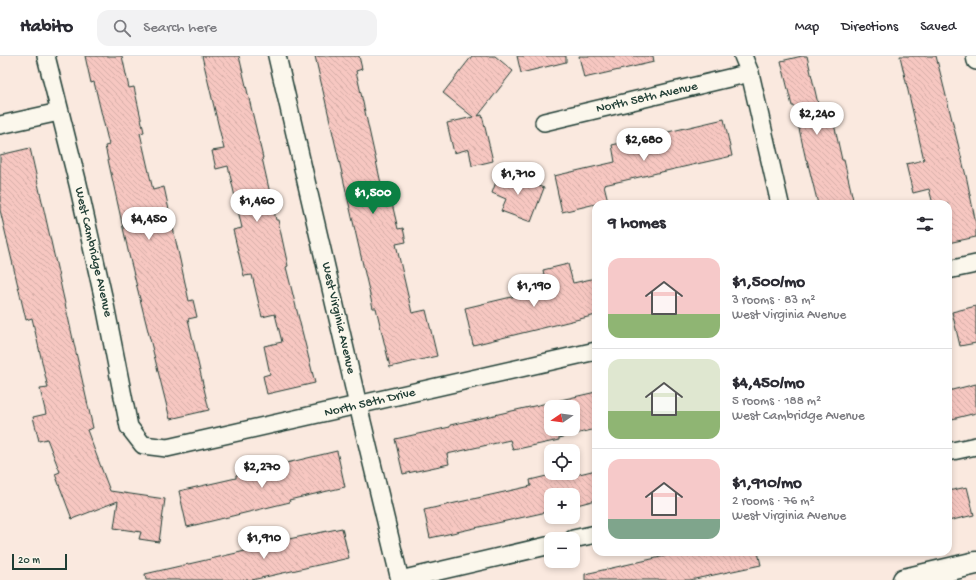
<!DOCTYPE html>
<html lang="en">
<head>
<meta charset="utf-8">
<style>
	body { margin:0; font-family:"Gochi Hand",sans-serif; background:#f2f2f3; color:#2b2b33; height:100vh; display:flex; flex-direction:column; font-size:15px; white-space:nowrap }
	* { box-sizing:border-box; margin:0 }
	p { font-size:13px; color:#7c7c81 }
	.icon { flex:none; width:22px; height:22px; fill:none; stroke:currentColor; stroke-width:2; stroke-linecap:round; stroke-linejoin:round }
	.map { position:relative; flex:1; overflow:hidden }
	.details { position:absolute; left:592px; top:144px; width:360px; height:356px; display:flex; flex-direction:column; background:#fff; border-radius:12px; box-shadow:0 2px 6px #0003 }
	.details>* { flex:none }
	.needle { width:26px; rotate:257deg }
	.tools { position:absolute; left:544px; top:344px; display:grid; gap:8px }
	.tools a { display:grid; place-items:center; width:36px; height:36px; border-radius:8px; background:#fff; box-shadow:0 2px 6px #0003; font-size:20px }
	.scale { position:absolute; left:12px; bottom:10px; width:55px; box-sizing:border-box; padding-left:4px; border:2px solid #1f3d34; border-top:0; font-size:11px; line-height:14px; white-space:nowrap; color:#1f3d34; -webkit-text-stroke:3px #fbf7ec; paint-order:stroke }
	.price { position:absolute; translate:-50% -34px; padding:0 9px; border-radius:14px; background:#fff; color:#222; font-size:13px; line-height:26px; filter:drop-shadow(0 1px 2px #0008) }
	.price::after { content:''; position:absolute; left:50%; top:24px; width:12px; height:9px; margin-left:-6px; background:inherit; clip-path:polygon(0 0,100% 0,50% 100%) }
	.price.on { background:#0b8043; color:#fff }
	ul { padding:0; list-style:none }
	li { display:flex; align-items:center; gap:12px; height:100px; padding:0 16px }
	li+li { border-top:1px solid #e1e1e2 }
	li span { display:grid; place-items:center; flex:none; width:112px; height:80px; border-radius:12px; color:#555 }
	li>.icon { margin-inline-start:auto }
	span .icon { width:48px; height:48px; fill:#fffc; stroke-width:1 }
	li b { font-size:17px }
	h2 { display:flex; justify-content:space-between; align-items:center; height:48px; padding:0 16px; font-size:17px }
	header { display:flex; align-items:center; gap:24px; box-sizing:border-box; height:56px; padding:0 20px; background:#fff; border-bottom:1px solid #e1e1e2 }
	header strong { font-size:19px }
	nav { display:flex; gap:22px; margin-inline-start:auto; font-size:14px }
	.search { width:280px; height:36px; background:#f2f2f3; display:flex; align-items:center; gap:10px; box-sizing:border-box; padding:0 14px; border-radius:12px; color:#7c7c81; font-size:15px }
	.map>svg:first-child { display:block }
	.building { fill:url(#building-back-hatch); stroke:#1f3d34; fill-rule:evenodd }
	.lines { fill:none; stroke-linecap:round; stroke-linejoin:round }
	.minor-casing { stroke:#1f3d34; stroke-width:20 }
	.secondary-casing { stroke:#1f3d34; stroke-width:25 }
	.minor { stroke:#fbf7ec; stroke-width:17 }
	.secondary { stroke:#fbf7ec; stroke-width:22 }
	.labels { text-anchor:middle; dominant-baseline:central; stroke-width:3; stroke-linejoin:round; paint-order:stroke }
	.street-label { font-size:13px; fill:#1f3d34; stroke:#fbf7ec }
</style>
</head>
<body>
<header>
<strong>Habito</strong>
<div class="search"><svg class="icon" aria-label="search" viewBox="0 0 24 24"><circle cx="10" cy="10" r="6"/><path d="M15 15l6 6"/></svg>Search here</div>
<nav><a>Map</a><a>Directions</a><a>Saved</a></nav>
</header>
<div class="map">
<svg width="976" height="524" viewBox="0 0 976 524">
	<defs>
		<pattern id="building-back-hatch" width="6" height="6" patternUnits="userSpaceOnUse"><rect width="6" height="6" fill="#f7c7c1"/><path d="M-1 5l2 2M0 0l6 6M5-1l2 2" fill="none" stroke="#d3aca6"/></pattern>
	</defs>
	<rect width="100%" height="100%" fill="#fae9df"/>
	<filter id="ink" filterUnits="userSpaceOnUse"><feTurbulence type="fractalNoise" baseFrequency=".025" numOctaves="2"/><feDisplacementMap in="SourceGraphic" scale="8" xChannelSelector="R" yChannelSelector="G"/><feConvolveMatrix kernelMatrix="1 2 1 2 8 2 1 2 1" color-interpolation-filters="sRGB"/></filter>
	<g filter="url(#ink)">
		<!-- building -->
		<g class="building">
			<polygon points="85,0 122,0 129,32 134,31 144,76 140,77 153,134 164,131 189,245 193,244 197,261 188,263 209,354 170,363 129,199 105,90 109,89 94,26 91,27"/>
			<polygon points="202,0 239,0 263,102 262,102 276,164 278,164 288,210 286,211 315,327 267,338 263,320 270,318 264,290 282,286 275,258 262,261 252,219 244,220 233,174 242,172 228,110 216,113 212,95 224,93"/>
			<polygon points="315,0 359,0 362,13 356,15 384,141 390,139 398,173 403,172 406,186 396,188 412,257 426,254 437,300 390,311 376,252 373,252 360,196"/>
			<polygon points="472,0 495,0 513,15 478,60 482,59 493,105 472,110 469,93 454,97 447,67 473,61 443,37"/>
			<polygon points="517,0 566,0 566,6 521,17"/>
			<polygon points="579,0 653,0 654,6 584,22"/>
			<polygon points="802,0 807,0 819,52 830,50 842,104 844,104 854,148 818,148 807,104 806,104 794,50 792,50 781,5"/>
			<polygon points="900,0 936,0 967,124 976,168 976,181 948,187 948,148 933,148 929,133 913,137 906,108 924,104"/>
			<polygon points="724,63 732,100 604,129 608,145 562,156 554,120 615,106 612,89"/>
			<polygon points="30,92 93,372 87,374 110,435 165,443 159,486 139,483 141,476 114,472 118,445 72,463 55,418 60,416 47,383 39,385 33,361 46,358 40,333 48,332 32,262 26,264 0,154 0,99"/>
			<polygon points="500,115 544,132 531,166 501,155 506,143 492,137"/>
			<polygon points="568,208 573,227 596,222 596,259 473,289 465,252 524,238 523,233 546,228 543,214"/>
			<polygon points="976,250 976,287 960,290 952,256"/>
			<polygon points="976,328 976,357 948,364 948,335"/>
			<path d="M596,336v37l-37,9v2l-46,10 -3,-10 -63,14 2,10 -46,10 -8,-35 55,-12v-2zM551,351h22v22h-22z"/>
			<polygon points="337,395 345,431 289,444 290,446 187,471 179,435 236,422 236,419"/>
			<polygon points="596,414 596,444 573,450 573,439 551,439 551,455 430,482 424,454 531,430 530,424 559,417 570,417 571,420"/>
			<polygon points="967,431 974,459 948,465 948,435"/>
			<polygon points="342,472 349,502 252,524 146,524 145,518 241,496 256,492 255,490"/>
			<polygon points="683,496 758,496 761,509 690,524 585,524 585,518"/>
		</g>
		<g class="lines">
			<!-- minor casing -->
			<g class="minor-casing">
				<g id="minor">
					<polyline points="46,0 78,128 105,249 129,371 143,389 167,392 596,295"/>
					<polyline points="277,0 358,349 400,524"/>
					<polyline points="743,0 750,17 780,148"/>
					<polyline points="975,0 976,5"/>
					<polyline points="544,66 750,17"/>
					<polyline points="0,69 59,56"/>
					<polyline points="948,214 976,208"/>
					<polyline points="948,396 976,390"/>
					<polyline points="573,483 596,478"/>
					<polyline points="400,524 551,489"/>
				</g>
			</g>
			<!-- secondary casing -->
			<g class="secondary-casing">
				<polyline id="secondary" points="904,524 976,507"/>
			</g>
			<!-- minor -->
			<use href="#minor" class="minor"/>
			<!-- secondary -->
			<use href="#secondary" class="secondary"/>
		</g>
	</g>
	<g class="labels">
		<!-- street labels -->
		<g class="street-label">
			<text transform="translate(647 42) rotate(-13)">North 58th Avenue</text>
			<text transform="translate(93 196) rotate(77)">West Cambridge Avenue</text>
			<text transform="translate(338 262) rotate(77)">West Virginia Avenue</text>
			<text transform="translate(370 347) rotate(-13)">North 58th Drive</text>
		</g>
	</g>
</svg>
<div class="tools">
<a><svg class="needle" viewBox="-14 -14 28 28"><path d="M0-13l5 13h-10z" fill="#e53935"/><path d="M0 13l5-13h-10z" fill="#7c7c81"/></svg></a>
<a><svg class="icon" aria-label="locate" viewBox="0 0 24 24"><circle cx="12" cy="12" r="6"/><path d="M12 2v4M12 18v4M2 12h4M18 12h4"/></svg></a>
<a>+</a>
<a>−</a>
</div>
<div class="scale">20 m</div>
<b class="price" style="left:817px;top:80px">$2,240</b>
<b class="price" style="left:644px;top:106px">$2,680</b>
<b class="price" style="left:518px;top:140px">$1,710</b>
<b class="price on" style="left:373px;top:159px">$1,500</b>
<b class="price" style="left:257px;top:167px">$1,460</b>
<b class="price" style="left:149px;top:185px">$4,450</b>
<b class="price" style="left:534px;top:252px">$1,190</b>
<b class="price" style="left:262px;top:433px">$2,270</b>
<b class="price" style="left:264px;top:504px">$1,910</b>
<section class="details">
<h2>9 homes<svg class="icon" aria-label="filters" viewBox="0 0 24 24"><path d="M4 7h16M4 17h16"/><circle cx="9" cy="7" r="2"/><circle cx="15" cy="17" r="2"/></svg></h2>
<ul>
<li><span style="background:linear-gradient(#f6c9c9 70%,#8fb573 0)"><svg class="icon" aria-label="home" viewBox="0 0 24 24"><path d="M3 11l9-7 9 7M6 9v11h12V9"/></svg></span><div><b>$1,500/mo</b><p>3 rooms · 83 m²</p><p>West Virginia Avenue</p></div></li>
<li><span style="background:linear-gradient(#dfe7d0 65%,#8fb573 0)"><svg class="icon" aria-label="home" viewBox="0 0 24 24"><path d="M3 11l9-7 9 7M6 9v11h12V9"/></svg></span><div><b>$4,450/mo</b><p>5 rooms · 188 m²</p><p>West Cambridge Avenue</p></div></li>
<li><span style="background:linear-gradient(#f6c9c9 75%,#7fa58c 0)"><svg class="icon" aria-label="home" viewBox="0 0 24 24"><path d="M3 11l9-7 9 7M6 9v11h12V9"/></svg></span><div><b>$1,910/mo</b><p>2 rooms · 76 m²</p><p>West Virginia Avenue</p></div></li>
</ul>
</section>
</div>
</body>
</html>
